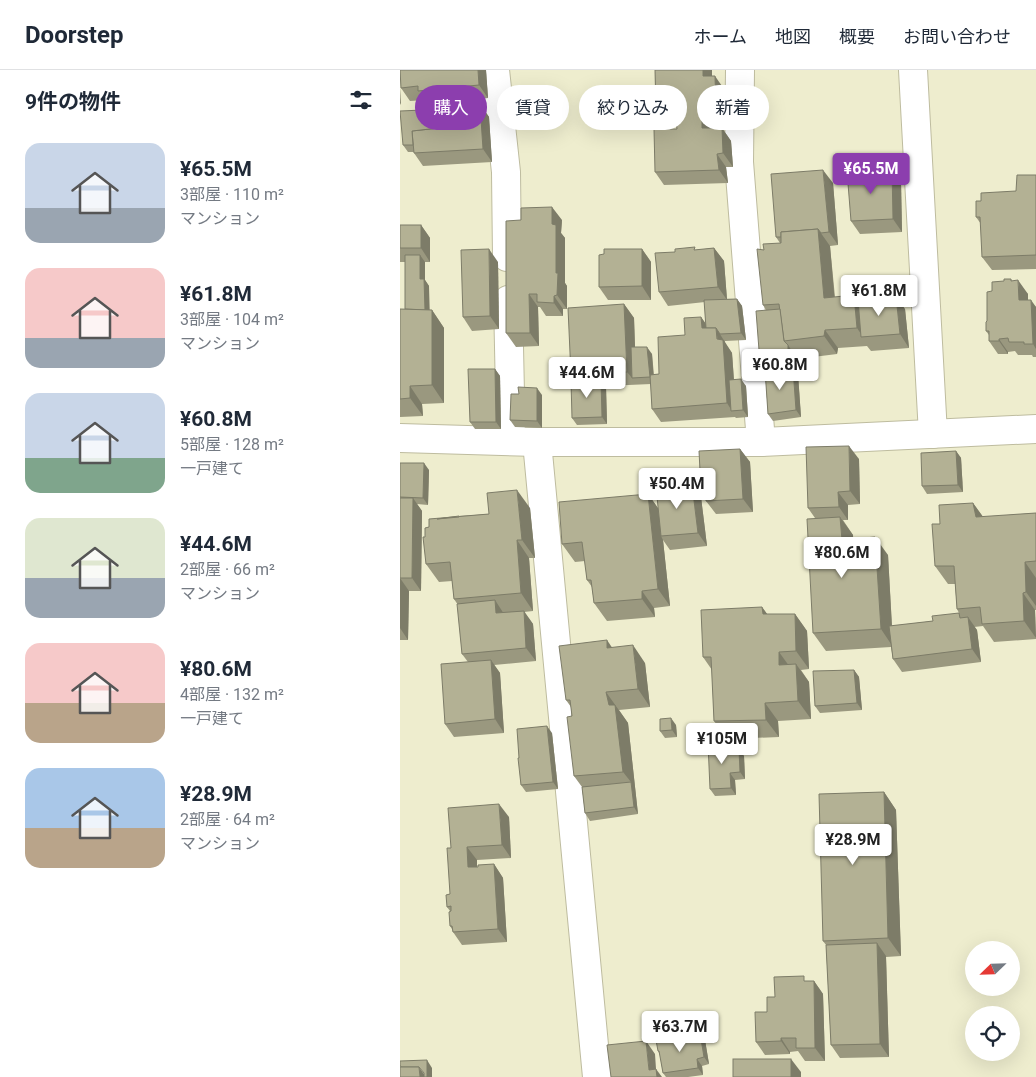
<!DOCTYPE html>
<html lang="ja">
<head>
<meta charset="utf-8">
<style>
	body { margin:0; font-family:Roboto,"Noto Sans JP",sans-serif; background:#f2f2f3; color:#1f2937; height:100vh; display:flex; flex-direction:column; font-size:19px; white-space:nowrap }
	* { box-sizing:border-box; margin:0 }
	p { font-size:16px; color:#747a83 }
	.icon { flex:none; width:28px; height:28px; fill:none; stroke:currentColor; stroke-width:2; stroke-linecap:round; stroke-linejoin:round }
	.map { position:relative; flex:1; overflow:hidden }
	.sheet { display:flex; flex-direction:column; background:#fff; width:400px }
	.sheet>* { flex:none }
	.hud { position:absolute; left:15px; top:15px; width:475px; height:45px; display:flex; gap:10px }
	.needle { width:32px; rotate:247deg }
	.controls { position:absolute; left:565px; top:871px; display:grid; gap:10px }
	.controls a { display:grid; place-items:center; width:55px; height:55px; border-radius:50%; background:#fff; box-shadow:0 5px 20px #0002; font-size:25px }
	.price { position:absolute; translate:-50% -42px; padding:0 11px; border-radius:5px; background:#fff; color:#222; font-size:16px; line-height:32px; filter:drop-shadow(0 1px 2px #0008) }
	.price::after { content:''; position:absolute; left:50%; top:30px; width:15px; height:11px; margin-left:-8px; background:inherit; clip-path:polygon(0 0,100% 0,50% 100%) }
	.price.current { background:#8c3eae; color:#fff }
	ul { padding:0; list-style:none }
	li { display:flex; align-items:center; gap:15px; height:125px; padding:0 25px }
	li span { display:grid; place-items:center; flex:none; width:140px; height:100px; border-radius:15px; color:#555 }
	li>.icon { margin-inline-start:auto }
	span .icon { width:60px; height:60px; fill:#fffc; stroke-width:1 }
	li b { font-size:21px }
	h2 { display:flex; justify-content:space-between; align-items:center; height:60px; padding:0 25px; font-size:21px }
	.chip { padding:0 18px; border-radius:22px; background:#fff; box-shadow:0 5px 20px #0002; font-size:18px; line-height:45px }
	.chip.current { background:#8c3eae; color:#fff }
	header { display:flex; align-items:center; gap:30px; box-sizing:border-box; height:70px; padding:0 25px; background:#fff; border-bottom:1px solid #e0e1e3 }
	header strong { font-size:24px }
	nav { display:flex; gap:28px; margin-inline-start:auto; font-size:18px }
	main { display:flex; flex:1; min-height:0 }
	.map>svg:first-child { display:block }
	.lines { fill:none; stroke-linecap:round; stroke-linejoin:round }
	.minor-casing { stroke:#bebc9f; stroke-width:30 }
	.minor { stroke:#fff; stroke-width:28 }
	.wall { fill:#9a987f }
	.shaded-wall { fill:#7d7c68 }
	.building { fill:#b3b194; stroke:#7d7c68 }
</style>
</head>
<body>
<header>
<strong>Doorstep</strong>
<nav><a>ホーム</a><a>地図</a><a>概要</a><a>お問い合わせ</a></nav>
</header>
<main>
<section class="sheet">
<h2>9件の物件<svg class="icon" aria-label="filters" viewBox="0 0 24 24"><path d="M4 7h16M4 17h16"/><circle cx="9" cy="7" r="2"/><circle cx="15" cy="17" r="2"/></svg></h2>
<ul>
<li><span style="background:linear-gradient(#c9d6e8 65%,#9aa5b1 0)"><svg class="icon" aria-label="home" viewBox="0 0 24 24"><path d="M3 11l9-7 9 7M6 9v11h12V9"/></svg></span><div><b>¥65.5M</b><p>3部屋 · 110 m²</p><p>マンション</p></div></li>
<li><span style="background:linear-gradient(#f6c9c9 70%,#9aa5b1 0)"><svg class="icon" aria-label="home" viewBox="0 0 24 24"><path d="M3 11l9-7 9 7M6 9v11h12V9"/></svg></span><div><b>¥61.8M</b><p>3部屋 · 104 m²</p><p>マンション</p></div></li>
<li><span style="background:linear-gradient(#c9d6e8 65%,#7fa58c 0)"><svg class="icon" aria-label="home" viewBox="0 0 24 24"><path d="M3 11l9-7 9 7M6 9v11h12V9"/></svg></span><div><b>¥60.8M</b><p>5部屋 · 128 m²</p><p>一戸建て</p></div></li>
<li><span style="background:linear-gradient(#dfe7d0 60%,#9aa5b1 0)"><svg class="icon" aria-label="home" viewBox="0 0 24 24"><path d="M3 11l9-7 9 7M6 9v11h12V9"/></svg></span><div><b>¥44.6M</b><p>2部屋 · 66 m²</p><p>マンション</p></div></li>
<li><span style="background:linear-gradient(#f6c9c9 60%,#b9a48a 0)"><svg class="icon" aria-label="home" viewBox="0 0 24 24"><path d="M3 11l9-7 9 7M6 9v11h12V9"/></svg></span><div><b>¥80.6M</b><p>4部屋 · 132 m²</p><p>一戸建て</p></div></li>
<li><span style="background:linear-gradient(#a9c7e8 60%,#b9a48a 0)"><svg class="icon" aria-label="home" viewBox="0 0 24 24"><path d="M3 11l9-7 9 7M6 9v11h12V9"/></svg></span><div><b>¥28.9M</b><p>2部屋 · 64 m²</p><p>マンション</p></div></li>
</ul>
</section>
<div class="map">
<svg width="636" height="1007" viewBox="0 0 636 1007">
	<rect width="100%" height="100%" fill="#eeedce"/>
	<g class="lines">
		<!-- minor casing -->
		<g class="minor-casing">
			<g id="minor">
				<polyline points="95,0 106,102 107,187"/>
				<polyline points="340,0 339,92 361,372"/>
				<polyline points="513,0 533,364"/>
				<polyline points="108,230 111,371"/>
				<polyline points="0,368 137,372 361,372 636,359"/>
				<polyline points="137,372 197,1007"/>
			</g>
		</g>
		<!-- minor -->
		<use href="#minor" class="minor"/>
	</g>
	<!-- wall -->
	<g class="wall">
		<polygon points="0,0 86,0 88,28 64,31 67,35 80,34 89,47 92,92 23,96 14,83 14,82 8,82 3,75 23,40 25,43 38,42 37,33 27,34 25,30 10,31 1,18"/>
		<polygon points="255,0 312,0 312,6 324,19 325,52 311,53 311,58 322,58 331,71 333,97 326,97 328,113 264,115 255,102 277,59 276,54 265,55 256,41"/>
		<polygon points="636,105 636,199 592,200 582,187 581,154 576,147 581,131 616,121"/>
		<polygon points="501,112 502,162 460,164 451,151"/>
		<polygon points="433,113 438,175 430,176 435,227 458,229 505,239 509,278 471,281 467,276 438,278 437,284 397,289 401,347 373,351 368,344 365,300 360,293 366,240 363,235 364,180 380,173 376,167"/>
		<polygon points="162,150 161,163 165,168 165,213 167,216 167,239 163,239 163,246 146,246 140,237 138,237 139,276 116,277 106,263"/>
		<polygon points="0,155 21,155 30,168 30,192 25,192 25,210 29,216 29,240 32,240 44,258 44,333 22,334 23,346 0,347 0,239 5,239 5,192 0,192"/>
		<polygon points="314,178 324,191 327,229 337,229 342,236 346,270 325,271 325,273 332,283 334,310 346,316 348,347 336,348 335,347 261,352 252,339 251,314 206,316 207,354 177,355 172,348 176,311 171,305 224,234 234,248 235,277 252,284 254,305 259,304 285,265 301,247 306,254 305,232 268,236 259,222 296,180"/>
		<polygon points="242,179 251,192 251,230 208,230 199,217"/>
		<polygon points="98,192 99,259 72,261 63,247"/>
		<polygon points="612,211 628,224 628,230 636,237 636,287 633,287 632,285 618,285 615,281 608,282 608,284 598,284 589,271 589,265 586,261 592,221"/>
		<polygon points="95,299 100,306 101,359 75,359 70,352"/>
		<polygon points="119,324 142,325 142,358 115,357 110,350"/>
		<polygon points="340,379 350,392 353,442 316,444 306,431 306,428 301,420"/>
		<polygon points="556,381 561,388 563,422 527,424 522,416"/>
		<polygon points="459,389 460,434 448,435 448,450 443,450 453,465 453,469 488,485 492,556 533,551 559,543 557,539 555,514 548,514 535,496 540,454 573,433 583,447 636,443 636,540 635,540 636,569 594,572 583,556 574,557 577,560 581,592 502,602 493,589 491,577 426,581 413,563 415,448 408,438"/>
		<polygon points="0,393 29,400 28,435 17,434 22,441 21,521 9,521 8,570 0,570"/>
		<polygon points="248,424 258,438 301,427 307,476 270,480 263,470 270,536 254,538 255,547 207,551 194,533 192,517 187,510 185,491 175,492 162,474"/>
		<polygon points="130,438 135,488 129,488 133,541 124,542 133,554 136,591 94,595 100,603 104,663 54,667 45,654 68,592 62,584 58,535 54,529 52,511 39,512 26,494 25,467 29,457 59,446 89,444"/>
		<polygon points="362,537 367,544 395,544 407,561 409,599 401,600 409,612 411,649 378,651 379,667 327,669 314,651 312,600 303,587"/>
		<polygon points="245,593 250,637 219,640 228,653 238,744 190,751 185,743 182,717 174,706 171,637 166,630"/>
		<polygon points="454,600 459,607 462,640 420,643 415,636"/>
		<polygon points="276,655 277,667 265,668 260,661"/>
		<polygon points="152,663 158,719 126,722 121,715 119,688"/>
		<polygon points="335,679 344,686 345,709 335,710 336,725 315,726 310,719"/>
		<polygon points="484,722 496,740 501,886 486,887 489,987 440,988 431,975 426,875 423,871"/>
		<polygon points="109,747 111,788 77,790 77,797 94,794 103,808 107,872 62,875 53,862 52,859 50,856 50,841 47,837 50,824 51,778"/>
		<polygon points="407,911 414,911 423,924 425,991 405,991 398,981 390,982 390,984 365,985 356,972 367,942 375,927"/>
		<polygon points="300,963 305,970 309,994 302,996 303,1005 288,1007 266,1007 263,1003 260,985 258,981"/>
	</g>
	<!-- shaded-wall -->
	<g class="shaded-wall">
		<polygon points="78,0 86,0 88,28 79,15"/>
		<polygon points="303,0 312,0 312,19 303,6"/>
		<polygon points="315,6 324,19 325,52 316,39"/>
		<polygon points="0,18 1,35 0,33"/>
		<polygon points="80,34 89,47 92,92 83,79"/>
		<polygon points="302,39 311,53 312,72 302,58"/>
		<polygon points="322,58 331,71 333,97 323,83"/>
		<polygon points="317,84 326,97 328,113 319,100"/>
		<polygon points="492,99 501,112 502,162 493,149"/>
		<polygon points="423,100 433,113 438,175 429,162"/>
		<polygon points="152,137 162,150 161,163 165,168 165,213 167,216 167,239 157,225 152,154"/>
		<polygon points="21,155 30,168 30,192 21,178"/>
		<polygon points="418,159 430,176 436,246 424,228"/>
		<polygon points="314,178 324,191 327,230 318,217"/>
		<polygon points="89,179 98,192 99,259 90,246"/>
		<polygon points="242,179 251,192 251,230 242,216"/>
		<polygon points="20,185 25,192 25,210 29,216 30,251 25,244 20,209"/>
		<polygon points="611,209 619,221 618,210 628,224 628,243 619,230"/>
		<polygon points="129,224 138,237 139,276 130,263"/>
		<polygon points="454,225 467,243 463,267 457,258"/>
		<polygon points="154,226 163,239 163,246 154,233"/>
		<polygon points="496,226 505,239 509,278 500,264"/>
		<polygon points="337,229 342,236 346,270 341,263"/>
		<polygon points="631,230 636,237 636,279 633,274"/>
		<polygon points="224,234 234,248 236,307 232,308 227,302"/>
		<polygon points="32,240 44,258 44,333 32,315"/>
		<polygon points="301,247 310,260 302,258"/>
		<polygon points="316,258 332,283 336,341 332,341 327,333"/>
		<polygon points="425,260 438,278 437,284 424,266"/>
		<polygon points="599,269 608,282 608,284 599,271"/>
		<polygon points="388,275 397,289 398,305 388,292"/>
		<polygon points="247,277 252,284 254,314 250,307"/>
		<polygon points="393,298 398,305 401,347 396,340"/>
		<polygon points="95,299 100,306 101,359 96,352"/>
		<polygon points="341,309 346,316 348,347 343,340"/>
		<polygon points="201,310 206,317 207,354 202,347"/>
		<polygon points="10,316 22,334 23,346 10,328"/>
		<polygon points="137,318 142,325 142,358 137,351"/>
		<polygon points="449,376 459,389 460,434 450,421"/>
		<polygon points="340,379 350,392 353,442 343,429"/>
		<polygon points="556,381 561,388 563,422 558,415"/>
		<polygon points="24,393 29,400 28,435 23,428"/>
		<polygon points="292,414 301,427 307,476 298,463"/>
		<polygon points="117,420 130,438 135,488 122,470"/>
		<polygon points="438,422 448,435 448,450 439,437"/>
		<polygon points="248,424 260,441 261,466 263,470 270,536 258,519"/>
		<polygon points="13,428 22,441 21,521 12,508"/>
		<polygon points="573,433 586,451 576,447"/>
		<polygon points="440,447 453,465 454,487 442,470"/>
		<polygon points="475,467 488,485 493,577 481,559"/>
		<polygon points="117,470 129,488 133,541 121,523"/>
		<polygon points="625,492 636,508 636,536 626,522"/>
		<polygon points="0,508 9,521 8,570 0,558"/>
		<polygon points="242,521 254,538 255,547 242,529"/>
		<polygon points="623,523 635,540 636,568 624,551"/>
		<polygon points="95,530 104,544 96,543"/>
		<polygon points="362,537 375,555 363,544"/>
		<polygon points="124,541 133,554 136,591 126,578"/>
		<polygon points="395,544 407,561 409,599 396,581"/>
		<polygon points="568,547 577,560 581,592 572,579"/>
		<polygon points="207,570 219,588 207,578"/>
		<polygon points="233,575 245,593 250,637 238,619"/>
		<polygon points="379,582 392,600 379,595"/>
		<polygon points="91,590 100,603 104,663 95,649"/>
		<polygon points="396,594 409,612 411,649 398,631"/>
		<polygon points="454,600 459,607 462,640 457,633"/>
		<polygon points="206,622 228,653 238,744 234,737 231,712 223,702"/>
		<polygon points="365,633 378,651 379,667 366,650"/>
		<polygon points="271,648 276,655 277,667 272,660"/>
		<polygon points="147,656 152,663 158,719 153,712"/>
		<polygon points="330,672 335,679 330,680"/>
		<polygon points="339,679 344,686 345,709 340,702"/>
		<polygon points="330,703 335,710 336,725 331,718"/>
		<polygon points="484,722 496,740 501,886 488,868"/>
		<polygon points="99,734 109,747 111,788 102,775"/>
		<polygon points="67,777 77,790 77,811 68,797"/>
		<polygon points="94,794 103,808 107,872 98,859"/>
		<polygon points="477,873 486,886 489,987 480,974"/>
		<polygon points="414,911 423,924 425,991 415,978"/>
		<polygon points="300,963 305,970 309,994 304,987"/>
		<polygon points="381,968 390,982 390,984 381,971"/>
		<polygon points="246,971 255,984 256,999 262,1007 254,1007 249,1000"/>
		<polygon points="297,989 302,996 303,1005 298,998"/>
		<polygon points="391,989 401,1002 401,1007 391,1007"/>
		<polygon points="27,990 32,998 32,1007 27,1007"/>
		<polygon points="19,997 26,1007 20,1007"/>
	</g>
	<!-- building -->
	<g class="building">
		<polygon points="0,0 78,0 79,15 18,21 18,16 1,18"/>
		<polygon points="255,0 303,0 303,6 315,6 316,39 302,39 302,58 322,58 323,83 317,84 319,100 255,102 254,59 277,59 275,41 256,41"/>
		<polygon points="63,29 64,35 80,34 83,79 14,83 12,61 39,58 37,32"/>
		<polygon points="23,40 24,44 38,42 39,58 12,61 13,75 3,75 0,41"/>
		<polygon points="492,99 493,149 451,151 447,101"/>
		<polygon points="423,100 429,162 421,163 418,159 381,162 381,167 376,167 371,104"/>
		<polygon points="617,105 636,105 636,185 582,187 580,147 576,147 576,131 581,131 581,123 616,121"/>
		<polygon points="152,137 152,154 156,155 156,203 158,203 157,225 154,226 154,233 137,232 137,224 129,224 130,263 106,263 106,151 121,150 121,138"/>
		<rect x="0" y="155" width="21" height="23"/>
		<polygon points="418,159 424,228 454,225 457,258 425,260 424,266 384,271 379,234 363,235 357,179 364,180 363,174 381,173 381,162"/>
		<polygon points="295,177 294,180 314,178 318,217 259,222 255,183 275,182 275,179"/>
		<polygon points="89,179 90,246 63,247 61,180"/>
		<polygon points="204,179 242,179 242,216 199,217 199,185 204,184"/>
		<polygon points="5,185 20,185 20,209 24,209 25,240 5,239"/>
		<polygon points="604,209 611,209 611,211 618,210 619,230 631,230 633,274 624,274 624,272 609,272 608,268 599,269 599,271 589,271 589,261 586,261 586,252 587,251 587,222 592,221 592,212 604,211"/>
		<polygon points="496,226 500,264 461,267 458,229"/>
		<polygon points="337,229 341,263 320,264 316,258 306,258 304,230"/>
		<polygon points="224,234 227,302 171,305 168,238"/>
		<polygon points="0,239 32,240 32,315 10,316 10,328 0,329"/>
		<polygon points="380,239 384,271 388,275 388,292 360,293 356,241"/>
		<polygon points="301,247 302,258 316,258 317,269 323,270 327,333 252,339 250,305 259,304 258,267 285,265 284,248"/>
		<polygon points="231,277 247,277 250,307 232,308"/>
		<polygon points="393,298 396,340 368,344 365,300"/>
		<polygon points="68,299 95,299 96,352 70,352"/>
		<polygon points="341,309 343,340 331,341 329,310"/>
		<polygon points="201,310 202,347 172,348 171,311"/>
		<polygon points="118,317 137,318 137,351 110,350 111,324 119,324"/>
		<polygon points="449,376 450,421 438,422 439,437 408,438 406,377"/>
		<polygon points="340,379 343,429 306,431 306,420 301,420 299,381"/>
		<polygon points="556,381 558,415 522,416 521,383"/>
		<polygon points="0,393 24,393 23,428 0,427"/>
		<polygon points="292,414 298,463 261,466 256,417"/>
		<polygon points="117,420 122,470 117,470 121,523 54,529 50,492 26,494 23,467 25,467 25,458 29,457 29,449 89,444 87,423"/>
		<polygon points="248,424 258,519 242,521 242,529 194,533 191,510 187,510 182,472 162,474 159,432"/>
		<polygon points="0,428 13,428 12,508 0,508"/>
		<polygon points="573,433 576,447 636,443 636,491 625,492 626,522 623,523 624,551 582,554 580,537 557,539 554,496 535,496 532,454 540,454 539,435"/>
		<polygon points="59,446 59,447 37,449"/>
		<polygon points="440,447 442,470 475,467 481,559 413,563 407,449"/>
		<polygon points="95,530 96,543 124,541 126,578 62,584 57,534"/>
		<polygon points="362,537 363,544 395,544 396,581 379,582 379,595 396,594 398,631 365,633 366,650 314,651 311,587 303,587 301,540"/>
		<polygon points="559,543 560,548 568,547 572,579 493,589 489,556 533,551 532,546"/>
		<polygon points="207,570 207,578 233,575 238,619 206,622 209,635 215,635 223,702 174,706 167,647 172,646 170,630 166,630 159,576"/>
		<polygon points="91,590 95,649 45,654 41,594"/>
		<polygon points="454,600 457,633 415,636 413,601"/>
		<polygon points="271,648 272,660 260,661 260,649"/>
		<polygon points="147,656 153,712 121,715 118,688 119,688 117,659"/>
		<polygon points="330,672 330,680 339,679 340,702 330,703 331,718 310,719 308,673"/>
		<polygon points="231,712 234,737 185,743 182,717"/>
		<polygon points="484,722 488,868 423,871 419,724"/>
		<polygon points="99,734 102,775 67,777 68,797 78,797 78,795 94,794 98,859 53,862 52,856 50,856 49,842 51,841 51,836 47,837 46,825 50,824 47,778 51,778 48,738"/>
		<polygon points="477,873 480,974 431,975 426,875"/>
		<polygon points="404,906 404,911 414,911 415,978 396,978 396,968 381,968 381,971 356,972 355,942 367,942 367,927 375,927 374,907"/>
		<polygon points="300,963 304,987 297,989 298,998 263,1003 259,981 258,981 256,970"/>
		<polygon points="246,971 249,1000 256,999 257,1007 211,1007 207,975"/>
		<rect x="333" y="989" width="58" height="18"/>
		<polygon points="27,990 27,1007 24,1007 24,1003 19,997 1,997 0,995 0,991"/>
		<polygon points="0,997 19,997 20,1007 0,1007"/>
	</g>
</svg>
<div class="controls">
<a><svg class="needle" viewBox="-14 -14 28 28"><path d="M0-13l5 13h-10z" fill="#e53935"/><path d="M0 13l5-13h-10z" fill="#747a83"/></svg></a>
<a><svg class="icon" aria-label="locate" viewBox="0 0 24 24"><circle cx="12" cy="12" r="6"/><path d="M12 2v4M12 18v4M2 12h4M18 12h4"/></svg></a>
</div>
<b class="price current" style="left:471px;top:125px">¥65.5M</b>
<b class="price" style="left:479px;top:247px">¥61.8M</b>
<b class="price" style="left:380px;top:321px">¥60.8M</b>
<b class="price" style="left:187px;top:329px">¥44.6M</b>
<b class="price" style="left:277px;top:440px">¥50.4M</b>
<b class="price" style="left:442px;top:509px">¥80.6M</b>
<b class="price" style="left:322px;top:695px">¥105M</b>
<b class="price" style="left:453px;top:796px">¥28.9M</b>
<b class="price" style="left:280px;top:983px">¥63.7M</b>
<div class="hud">
<a class="chip current">購入</a>
<a class="chip">賃貸</a>
<a class="chip">絞り込み</a>
<a class="chip">新着</a>
</div>
</div>
</main>
</body>
</html>
